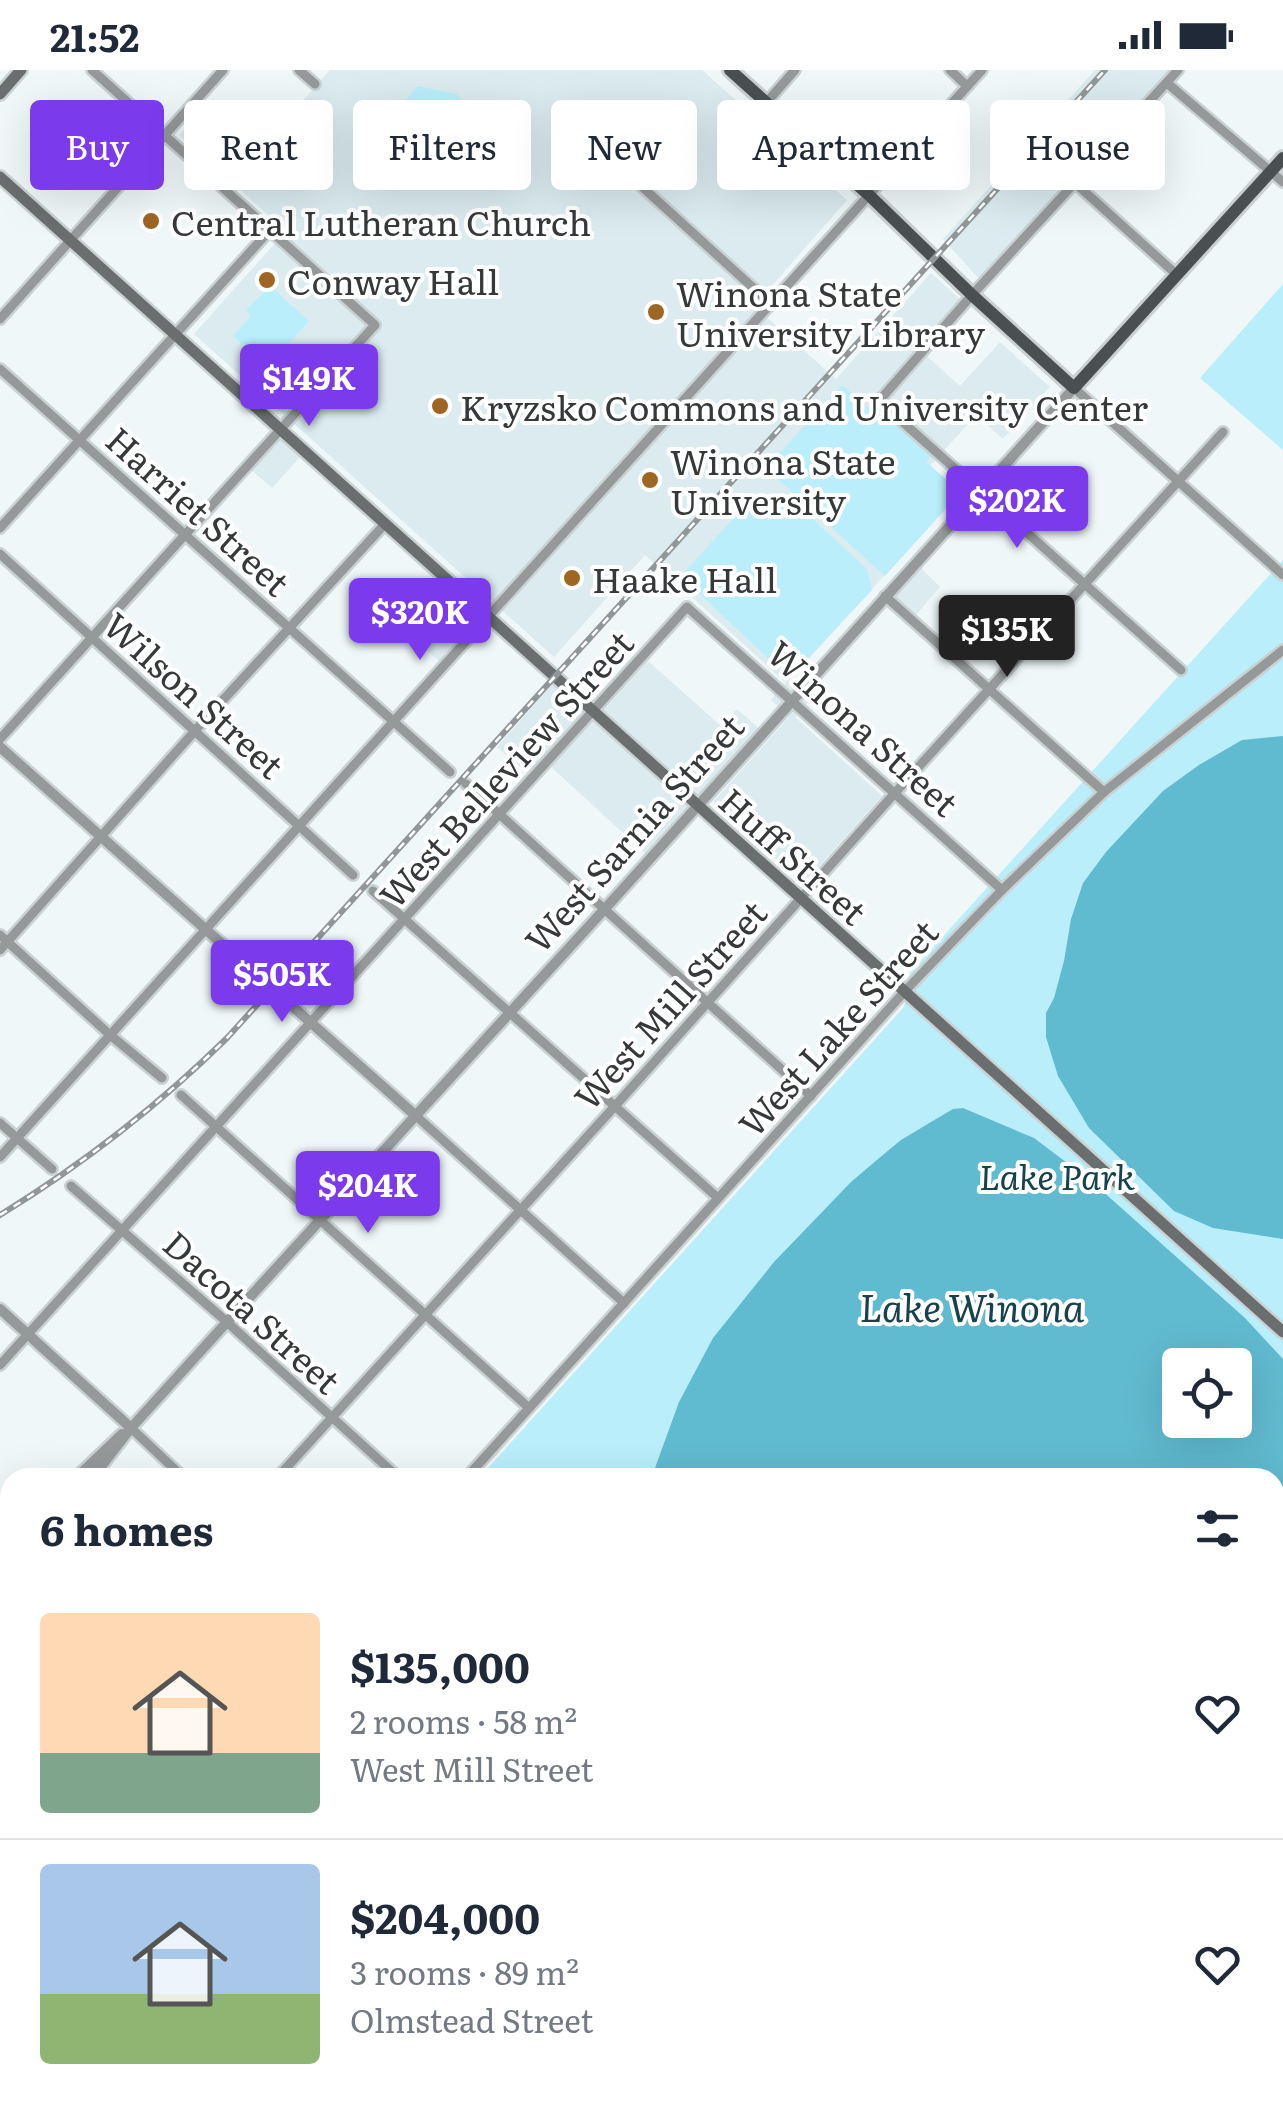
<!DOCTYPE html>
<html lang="en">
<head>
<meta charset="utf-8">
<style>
	body { margin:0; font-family:Literata,serif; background:#f2f2f3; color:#1f2937; height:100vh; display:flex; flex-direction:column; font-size:38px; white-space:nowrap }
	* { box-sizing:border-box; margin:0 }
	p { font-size:32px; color:#747a83 }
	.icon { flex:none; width:55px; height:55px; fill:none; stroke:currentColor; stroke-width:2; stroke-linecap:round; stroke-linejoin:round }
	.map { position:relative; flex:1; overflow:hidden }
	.details { position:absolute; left:0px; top:1398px; width:1285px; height:642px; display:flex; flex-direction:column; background:#fff; border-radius:30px 30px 0 0; box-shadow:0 10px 40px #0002 }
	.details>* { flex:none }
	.guide { position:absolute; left:30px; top:30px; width:1225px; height:90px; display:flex; gap:20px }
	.controls { position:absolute; left:1162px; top:1278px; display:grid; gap:20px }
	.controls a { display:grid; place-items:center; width:90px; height:90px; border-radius:10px; background:#fff; box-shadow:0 10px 40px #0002; font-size:50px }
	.price { position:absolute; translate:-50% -85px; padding:0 22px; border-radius:10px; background:#7c3aed; color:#fff; font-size:32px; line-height:65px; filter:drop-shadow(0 2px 5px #0008) }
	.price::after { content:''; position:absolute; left:50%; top:60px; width:30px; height:22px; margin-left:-15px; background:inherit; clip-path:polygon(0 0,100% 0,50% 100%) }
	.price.current { background:#222; color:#fff }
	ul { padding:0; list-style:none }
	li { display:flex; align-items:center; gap:30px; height:250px; padding:0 40px }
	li+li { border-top:2px solid #e0e1e3 }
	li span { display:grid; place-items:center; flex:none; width:280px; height:200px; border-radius:10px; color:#555 }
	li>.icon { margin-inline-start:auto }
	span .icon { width:120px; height:120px; fill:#fffc; stroke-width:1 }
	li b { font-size:42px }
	h2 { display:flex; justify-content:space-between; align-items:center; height:120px; padding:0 40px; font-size:42px }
	.chip { padding:0 35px; border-radius:10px; background:#fff; box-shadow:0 10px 40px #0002; font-size:35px; line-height:90px }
	.chip.current { background:#7c3aed; color:#fff }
	.status { display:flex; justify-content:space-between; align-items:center; height:70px; padding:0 50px; background:#fff; direction:ltr }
	.status svg { height:28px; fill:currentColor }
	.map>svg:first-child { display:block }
	.built { fill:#dbebf0 }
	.green { fill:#baeefb; fill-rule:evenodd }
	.water { fill:#60bad0; fill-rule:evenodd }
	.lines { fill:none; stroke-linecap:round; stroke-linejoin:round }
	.stream { stroke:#60bad0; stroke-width:2.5 }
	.minor-casing { stroke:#cad1d3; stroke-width:14 }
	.tertiary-casing { stroke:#cad1d3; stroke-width:15 }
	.secondary-casing { stroke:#cad1d3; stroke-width:16 }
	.primary-casing { stroke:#cad1d3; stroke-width:18 }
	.trunk-casing { stroke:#cad1d3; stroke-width:19 }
	.minor { stroke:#96999a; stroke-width:9 }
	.tertiary { stroke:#96999a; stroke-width:10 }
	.secondary { stroke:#6a6e6f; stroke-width:11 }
	.primary { stroke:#4a5051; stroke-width:12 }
	.trunk { stroke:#3e4444; stroke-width:14 }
	.rail-casing { stroke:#919798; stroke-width:6 }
	.rail { stroke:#fff; stroke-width:2.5; stroke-dasharray:8; stroke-linecap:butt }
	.poi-dot { fill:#9e6523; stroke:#fff; stroke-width:4 }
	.labels { text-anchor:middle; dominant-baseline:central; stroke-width:8; stroke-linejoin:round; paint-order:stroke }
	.poi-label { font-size:35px; fill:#36393a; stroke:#fff; text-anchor:start }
	.street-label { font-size:35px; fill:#36393a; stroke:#fff }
	.park-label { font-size:35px; font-style:italic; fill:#17414b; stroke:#fff }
	.water-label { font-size:38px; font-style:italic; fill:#18424c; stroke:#fff }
</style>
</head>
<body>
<div class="status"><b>21:52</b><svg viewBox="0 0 49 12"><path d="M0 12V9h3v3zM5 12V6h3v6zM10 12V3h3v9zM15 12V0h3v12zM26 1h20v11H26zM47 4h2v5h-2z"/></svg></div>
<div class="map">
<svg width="1283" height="2038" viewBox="0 0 1283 2038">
	<rect width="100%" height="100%" fill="#eff7f9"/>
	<!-- built -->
	<g class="built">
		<polygon points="330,0 702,0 847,130 754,236 836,309 931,203 961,230 918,278 960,316 1000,272 1050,317 1003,369 976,345 930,396 959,423 788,612 809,631 795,647 882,726 803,814 713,732 789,647 771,630 786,613 691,526 645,485 554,587 194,264 286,161 179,65 201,41 253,87"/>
		<polygon points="1095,0 1172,0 980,210 943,169"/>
		<polygon points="279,368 300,387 272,418 250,399"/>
		<polygon points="921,498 940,517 914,547 893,529"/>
		<polygon points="447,521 477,548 439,591 409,565"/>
		<polygon points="648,591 721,656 737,639 760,659 700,727 604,640"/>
		<polygon points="552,614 584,643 529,705 497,677"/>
		<polygon points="593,648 688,735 645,783 550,696"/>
		<polygon points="0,1723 10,1727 10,2030 244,2030 242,2038 0,2038"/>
	</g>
	<!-- green -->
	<g class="green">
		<polygon points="418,16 456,24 467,34 464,49 455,42 436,63 443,70 446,68 461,81 458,85 450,78 447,81 401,71 395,66 397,61 396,41"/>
		<polygon points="1283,214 1283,380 1200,308"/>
		<polygon points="270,216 309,251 270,295 267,292 265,295 233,266 251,246 246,240"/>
		<polygon points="842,315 875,344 882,339 932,385 926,392 961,422 885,506 766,398"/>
		<polygon points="769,427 789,427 867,499 872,520 807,589 772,592 681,506 751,429"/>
		<path d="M1283,490v1054l-8,6v-142h-796l425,-471 6,-34zM1180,1295h55v55h-55z"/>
		<polygon points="1283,1701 1283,2019 1275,2013 1275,1707"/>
		<polygon points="1025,2030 1200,2030 1223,2038 992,2038"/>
	</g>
	<!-- water -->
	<g class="water">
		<polygon points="1283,666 1283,1169 1213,1158 1174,1141 1089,1058 1058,1006 1046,967 1046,943 1054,928 1064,891 1071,849 1083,813 1106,782 1163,721 1199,695 1242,670"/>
		<path d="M963,1038l71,30 57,43 154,137 38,41v147l-8,4v-32l-626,-1 6,-9 24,-66 34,-64 61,-76 77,-80 27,-23 23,-19 25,-15 27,-16zM1235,1295v55h-55v-55z"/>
		<polygon points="268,2030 637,2030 627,2038 262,2038"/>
	</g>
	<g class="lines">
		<!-- stream -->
		<polyline class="stream" points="1275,1762 1283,1766"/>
		<!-- minor casing -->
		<g class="minor-casing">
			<g id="minor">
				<polyline points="299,0 315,14"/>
				<polyline points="950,0 967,16"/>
				<polyline points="1178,0 972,225 879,331 1181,600"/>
				<polyline points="1167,13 1283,112"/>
				<polyline points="766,33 795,0"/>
				<polyline points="562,44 771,234"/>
				<polyline points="1075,113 1176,204"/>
				<polyline points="0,249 223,0"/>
				<polyline points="0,299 450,702"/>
				<polyline points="1074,318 1283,505"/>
				<polyline points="0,458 270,160"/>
				<polyline points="0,484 353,805"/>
				<polyline points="885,526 1104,722"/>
				<polyline points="0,669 375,255 92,0"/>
				<polyline points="466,714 811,1026"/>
				<polyline points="373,821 718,1128"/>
				<polyline points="0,865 109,964 162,1008"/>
				<polyline points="0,880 201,654 384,455"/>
				<polyline points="181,1025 528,1337"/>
				<polyline points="415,1045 624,1233"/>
				<polyline points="0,1053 52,1099"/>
				<polyline points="0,1087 982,0"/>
				<polyline points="71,1116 227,1252 399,1408"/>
				<polyline points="0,1295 687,537 1002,820"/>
				<polyline points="131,1358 184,1408"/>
				<polyline points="277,1408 615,1036 903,714 1223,362"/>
				<polyline points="466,1408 905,921 1002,820 1104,722 1283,580"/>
				<polyline points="0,1638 10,1647"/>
				<polyline points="1275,1688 1283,1682"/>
				<polyline points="808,2038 819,2030"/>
			</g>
		</g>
		<!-- tertiary casing -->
		<g class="tertiary-casing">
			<g id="tertiary">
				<polyline points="0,677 415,1045"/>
				<polyline points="0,1239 131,1358"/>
				<polyline points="76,1408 122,1364"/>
				<polyline points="92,1408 131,1358 227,1252 612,831 1074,318"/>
				<polyline points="0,1476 10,1468"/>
				<polyline points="0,1496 10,1488"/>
			</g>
		</g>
		<!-- secondary casing -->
		<g class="secondary-casing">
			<g id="secondary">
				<polyline points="0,24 21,0"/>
				<polyline points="0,107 1283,1262"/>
			</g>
		</g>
		<!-- primary casing -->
		<g class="primary-casing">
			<polyline id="primary" points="730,0 870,126 972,225 1074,318 1283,88"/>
		</g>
		<!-- trunk casing -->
		<g class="trunk-casing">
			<g id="trunk">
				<polyline points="1275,1566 1283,1559"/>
				<polyline points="1275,1586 1283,1580"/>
				<polyline points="660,2038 671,2030"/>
				<polyline points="679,2038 689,2030"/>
			</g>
		</g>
		<!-- minor -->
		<use href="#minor" class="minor"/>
		<!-- tertiary -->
		<use href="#tertiary" class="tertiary"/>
		<!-- secondary -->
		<use href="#secondary" class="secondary"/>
		<!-- primary -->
		<use href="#primary" class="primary"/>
		<!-- trunk -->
		<use href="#trunk" class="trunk"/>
		<!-- rail casing -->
		<g class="rail-casing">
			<path id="rail" d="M0,1145c83,-51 158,-109 227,-177l878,-968"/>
		</g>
		<!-- rail -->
		<use href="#rail" class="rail"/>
	</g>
	<!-- markers -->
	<g class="poi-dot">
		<circle cx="151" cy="151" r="10"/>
		<circle cx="267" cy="210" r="10"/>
		<circle cx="656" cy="242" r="10"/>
		<circle cx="440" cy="336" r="10"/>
		<circle cx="650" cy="410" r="10"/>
		<circle cx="572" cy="508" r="10"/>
	</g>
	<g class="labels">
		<!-- poi labels -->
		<g class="poi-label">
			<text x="171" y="151">Central Lutheran Church</text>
			<text x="287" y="210">Conway Hall</text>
			<text x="676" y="222">Winona State<tspan x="676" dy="40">University Library</tspan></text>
			<text x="460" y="336">Kryzsko Commons and University Center</text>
			<text x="670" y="390">Winona State<tspan x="670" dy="40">University</tspan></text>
			<text x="592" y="508">Haake Hall</text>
		</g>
		<!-- street labels -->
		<g class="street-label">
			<text transform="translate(199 440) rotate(42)">Harriet Street</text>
			<text transform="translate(195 624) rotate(42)">Wilson Street</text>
			<text transform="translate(864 657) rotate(42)">Winona Street</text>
			<text transform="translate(505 698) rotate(-48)">West Belleview Street</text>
			<text transform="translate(633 762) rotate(-48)">West Sarnia Street</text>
			<text transform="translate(794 785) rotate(42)">Huff Street</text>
			<text transform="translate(669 934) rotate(-48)">West Mill Street</text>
			<text transform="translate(837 957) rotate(-48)">West Lake Street</text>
			<text transform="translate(253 1241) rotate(42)">Dacota Street</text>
		</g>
		<!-- park labels -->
		<g class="park-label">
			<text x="1057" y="1105">Lake Park</text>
		</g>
		<!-- water labels -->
		<g class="water-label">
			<text x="972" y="1235">Lake Winona</text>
		</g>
	</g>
</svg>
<div class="controls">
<a><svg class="icon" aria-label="locate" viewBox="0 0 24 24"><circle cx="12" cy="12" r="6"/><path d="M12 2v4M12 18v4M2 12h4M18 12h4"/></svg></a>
</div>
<b class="price" style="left:309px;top:359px">$149K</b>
<b class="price" style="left:1017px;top:481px">$202K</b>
<b class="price" style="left:420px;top:593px">$320K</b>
<b class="price current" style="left:1007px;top:610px">$135K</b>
<b class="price" style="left:282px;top:955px">$505K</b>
<b class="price" style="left:368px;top:1166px">$204K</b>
<div class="guide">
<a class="chip current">Buy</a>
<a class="chip">Rent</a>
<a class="chip">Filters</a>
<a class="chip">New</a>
<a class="chip">Apartment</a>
<a class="chip">House</a>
</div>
<section class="details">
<h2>6 homes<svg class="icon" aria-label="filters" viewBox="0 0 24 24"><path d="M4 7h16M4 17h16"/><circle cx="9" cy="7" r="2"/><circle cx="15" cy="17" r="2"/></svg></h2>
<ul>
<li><span style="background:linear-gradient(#ffd9b3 70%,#7fa58c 0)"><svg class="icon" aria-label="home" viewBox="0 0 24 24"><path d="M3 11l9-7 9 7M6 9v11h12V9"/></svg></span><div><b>$135,000</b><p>2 rooms · 58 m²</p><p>West Mill Street</p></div><svg class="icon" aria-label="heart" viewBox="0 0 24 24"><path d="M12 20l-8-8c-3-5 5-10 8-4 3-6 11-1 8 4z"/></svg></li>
<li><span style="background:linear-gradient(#a9c7e8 65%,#8fb573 0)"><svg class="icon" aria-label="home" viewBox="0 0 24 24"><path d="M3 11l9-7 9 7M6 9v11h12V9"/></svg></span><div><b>$204,000</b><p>3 rooms · 89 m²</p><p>Olmstead Street</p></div><svg class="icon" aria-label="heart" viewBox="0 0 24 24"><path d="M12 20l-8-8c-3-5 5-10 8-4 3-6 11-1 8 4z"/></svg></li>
</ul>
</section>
</div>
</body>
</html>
